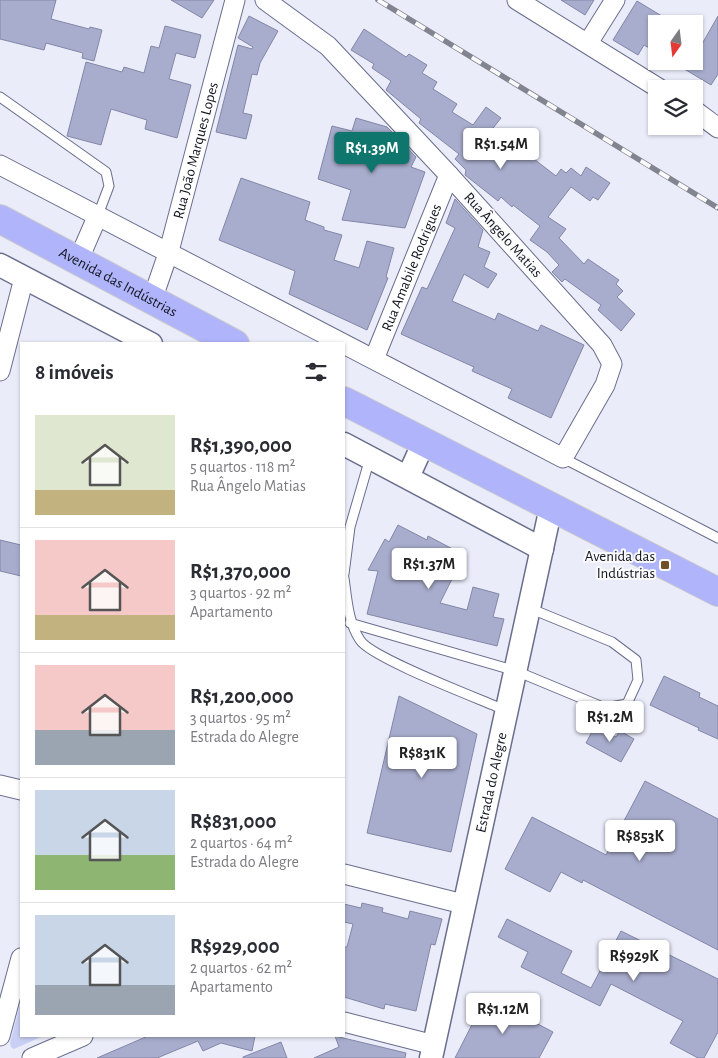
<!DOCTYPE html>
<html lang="pt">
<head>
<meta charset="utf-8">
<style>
	body { margin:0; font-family:"Alegreya Sans",sans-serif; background:#f2f2f3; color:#2b2b33; height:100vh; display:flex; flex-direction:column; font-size:19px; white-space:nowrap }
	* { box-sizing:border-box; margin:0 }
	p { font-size:16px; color:#7c7c81 }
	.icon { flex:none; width:28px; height:28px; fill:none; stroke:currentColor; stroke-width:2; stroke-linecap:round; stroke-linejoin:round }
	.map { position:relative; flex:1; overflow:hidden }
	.panel { position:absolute; left:20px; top:342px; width:325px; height:695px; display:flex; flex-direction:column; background:#fff; border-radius:0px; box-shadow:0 1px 4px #0004 }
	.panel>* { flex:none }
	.needle { width:32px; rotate:194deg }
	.tools { position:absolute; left:648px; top:15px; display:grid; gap:10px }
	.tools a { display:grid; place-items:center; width:55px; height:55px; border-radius:0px; background:#fff; box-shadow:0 1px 4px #0004; font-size:25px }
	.price { position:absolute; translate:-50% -42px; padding:0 11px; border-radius:5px; background:#fff; color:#222; font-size:16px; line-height:32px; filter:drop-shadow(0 1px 2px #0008) }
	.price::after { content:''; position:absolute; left:50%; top:30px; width:15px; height:11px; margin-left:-8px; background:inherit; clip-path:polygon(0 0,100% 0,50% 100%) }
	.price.on { background:#0f766e; color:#fff }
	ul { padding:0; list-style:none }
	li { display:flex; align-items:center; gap:15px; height:125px; padding:0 15px }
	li+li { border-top:1px solid #e1e1e2 }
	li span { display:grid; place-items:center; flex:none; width:140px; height:100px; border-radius:0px; color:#555 }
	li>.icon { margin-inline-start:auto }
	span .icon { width:60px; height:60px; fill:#fffc; stroke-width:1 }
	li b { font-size:21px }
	h2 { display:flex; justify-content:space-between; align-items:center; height:60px; padding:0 15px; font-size:21px }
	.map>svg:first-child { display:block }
	.green { fill:#cacff5 }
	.building { fill:#a8adcd; stroke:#8387a7 }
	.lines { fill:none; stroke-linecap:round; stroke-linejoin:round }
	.service-casing { stroke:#6a6e8c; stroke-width:11 }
	.minor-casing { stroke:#6a6e8c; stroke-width:21 }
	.tertiary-casing { stroke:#6a6e8c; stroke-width:25 }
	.primary-casing { stroke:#cbcbce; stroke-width:30 }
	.service { stroke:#fff; stroke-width:9 }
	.minor { stroke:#fff; stroke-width:19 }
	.tertiary { stroke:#fff; stroke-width:22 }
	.primary { stroke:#b0b4fa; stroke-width:28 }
	.rail-casing { stroke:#828490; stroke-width:5.5 }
	.rail { stroke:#fafafa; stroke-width:4; stroke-dasharray:11; stroke-linecap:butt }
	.poi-dot { fill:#714f27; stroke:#fafafa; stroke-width:2 }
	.labels { text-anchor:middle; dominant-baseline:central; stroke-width:4; stroke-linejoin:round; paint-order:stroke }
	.street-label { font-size:15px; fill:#12141f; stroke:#fafafa }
	.poi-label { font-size:15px; fill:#12141f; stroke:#fafafa; text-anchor:end }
</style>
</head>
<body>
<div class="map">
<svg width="718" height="1058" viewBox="0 0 718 1058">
	<rect width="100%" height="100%" fill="#eaecfa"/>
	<!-- green -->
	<polygon class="green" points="21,1001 21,1036 43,1036 14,1049 11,1047 10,1043"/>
	<!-- building -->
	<g class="building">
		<polygon points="0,0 56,0 51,19 89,29 90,27 102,30 94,61 82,58 83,53 46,43 44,50 0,39"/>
		<polygon points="171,0 214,0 202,18"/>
		<polygon points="561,0 594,0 585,15"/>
		<polygon points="637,1 675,24 656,24 656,52 644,45 638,55 613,40"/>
		<polygon points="249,16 278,31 260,63 257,75 252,74 243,113 252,115 246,139 216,132 238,45 252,49 253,47 238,38"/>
		<polygon points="718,16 718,74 711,85 671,61 694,61 694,39 702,44"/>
		<polygon points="165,26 201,35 195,58 176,53 169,79 191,85 177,138 145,129 147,120 111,109 101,145 67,136 86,62 122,72 124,67 144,73 151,46 159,48"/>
		<polygon points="364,29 406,57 409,54 427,65 422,73 437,82 433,89 457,104 452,112 473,125 486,107 501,118 490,132 517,151 524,143 534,150 530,156 556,176 561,169 566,173 571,168 581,176 586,167 610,183 598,200 593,197 590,201 571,187 548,217 566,229 559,238 584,264 588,259 619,280 616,284 623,291 617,297 635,314 621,331 598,310 601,305 565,279 562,282 552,272 559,265 547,252 530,240 540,226 513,205 512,207 501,197 498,201 465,175 466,170 455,159 459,154 419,123 421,119 386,90 391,81 372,68 374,64 351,50"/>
		<polygon points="356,118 387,127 416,157 411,167 425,172 405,228 342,220 351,190 318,179 332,126 352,131"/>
		<polygon points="241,178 310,202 305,220 324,227 324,230 342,235 334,260 359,268 367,241 394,248 386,277 388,278 367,330 289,294 295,271 219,240"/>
		<polygon points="455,199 483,230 478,247 490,252 484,267 497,274 488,288 464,274 452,301 495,320 498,313 538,331 541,325 584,345 551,418 508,398 512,389 472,371 474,367 401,334 422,287 427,289 455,228 446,223"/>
		<polygon points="398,525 427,540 428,536 464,555 440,603 467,610 473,587 499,594 493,617 504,619 497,646 367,614 378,571 368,570 385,539 389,542"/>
		<polygon points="0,540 21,545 21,576 0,571"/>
		<polygon points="664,676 700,693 699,697 718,706 718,739 698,730 699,728 650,705"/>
		<polygon points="399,696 477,734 451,852 367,833"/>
		<polygon points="595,726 616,737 620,731 634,739 621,762 586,743"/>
		<polygon points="645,781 718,819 718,950 583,880 582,883 561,872 550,892 505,869 532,817 606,855"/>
		<polygon points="362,903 383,908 382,912 408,919 410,911 442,919 435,945 431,944 416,1011 385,1004 384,1009 344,997 344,947 347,947 353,924 344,922 344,904 361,908"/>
		<polygon points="507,919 572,951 561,973 591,988 621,931 718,979 718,1032 704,1058 698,1058 670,1043 683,1021 611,984 600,1006 521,967 528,952 498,937"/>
		<polygon points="486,997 553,1032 539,1058 455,1058"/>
		<polygon points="148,1036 255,1036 252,1051 221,1043 203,1051 198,1041 157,1058 97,1058"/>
		<polygon points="335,1036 406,1053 405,1058 314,1058 339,1047"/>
		<polygon points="281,1042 287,1058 243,1058 243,1057"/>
	</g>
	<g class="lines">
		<!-- service casing -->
		<g class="service-casing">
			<g id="service">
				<polyline points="0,97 106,172 109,186 98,215"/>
				<polyline points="563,458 718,538"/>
				<polyline points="344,574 350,527 370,458"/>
				<path d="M344,578c3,21 4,44 16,62 11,18 120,59 145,70"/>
				<polyline points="350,623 516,671 605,708 627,704 638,680 636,660 612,642 529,608"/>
			</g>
		</g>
		<!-- minor casing -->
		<g class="minor-casing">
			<g id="minor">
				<polyline points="517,0 660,89"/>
				<polyline points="588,43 615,0"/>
				<polyline points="694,110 718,128"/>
				<polyline points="0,165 563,458 605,385 612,364 602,345 449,175 328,46 265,0"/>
				<polyline points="78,261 98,215"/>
				<path id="s1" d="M152,300l17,-49 66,-251"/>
				<path id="s2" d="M374,359l75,-184"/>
				<polyline points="0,371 24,278"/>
				<polyline points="0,785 21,790"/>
				<polyline points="344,874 463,904"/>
				<polyline points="344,1022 434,1045"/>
				<polyline points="0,1036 21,958"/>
				<polyline points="32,1058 83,1036"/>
			</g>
		</g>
		<!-- tertiary casing -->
		<g class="tertiary-casing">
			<g id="tertiary">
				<polyline points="0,265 151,344"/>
				<polyline points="344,444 542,549"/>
				<polyline points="408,477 424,442"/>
				<path id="s3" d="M431,1058l120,-551"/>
			</g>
		</g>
		<!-- primary casing -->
		<g class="primary-casing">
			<g id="primary">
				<path id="s4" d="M0,219l235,125"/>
				<polyline points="344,401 718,592"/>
			</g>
		</g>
		<!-- service -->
		<use href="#service" class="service"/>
		<!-- minor -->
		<use href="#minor" class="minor"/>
		<!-- tertiary -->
		<use href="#tertiary" class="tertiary"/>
		<!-- primary -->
		<use href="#primary" class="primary"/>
		<!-- rail casing -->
		<g class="rail-casing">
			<polyline id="rail" points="378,0 718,208"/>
		</g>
		<!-- rail -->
		<use href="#rail" class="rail"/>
	</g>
	<!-- markers -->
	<rect class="poi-dot" x="660" y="560" width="10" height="10" rx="2.5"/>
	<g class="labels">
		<!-- street labels -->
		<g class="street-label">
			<text stroke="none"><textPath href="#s1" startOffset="156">Rua João Marques Lopes</textPath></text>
			<text transform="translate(503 235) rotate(48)">Rua Ângelo Matias</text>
			<text stroke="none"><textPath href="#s2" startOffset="99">Rua Amabile Rodrigues</textPath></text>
			<text stroke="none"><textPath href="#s4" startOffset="134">Avenida das Indústrias</textPath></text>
			<text stroke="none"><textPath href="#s3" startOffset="282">Estrada do Alegre</textPath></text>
		</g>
		<!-- poi labels -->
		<g class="poi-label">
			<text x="655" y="556">Avenida das<tspan x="655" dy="17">Indústrias</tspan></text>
		</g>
	</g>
</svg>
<div class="tools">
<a><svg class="needle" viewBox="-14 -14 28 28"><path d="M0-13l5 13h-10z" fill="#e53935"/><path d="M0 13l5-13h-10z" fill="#7c7c81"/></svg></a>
<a><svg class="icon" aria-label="layers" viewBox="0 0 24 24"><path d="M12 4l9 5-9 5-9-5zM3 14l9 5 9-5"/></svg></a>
</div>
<b class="price" style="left:501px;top:170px">R$1.54M</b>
<b class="price on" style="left:372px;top:174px">R$1.39M</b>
<b class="price" style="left:429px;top:590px">R$1.37M</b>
<b class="price" style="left:610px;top:743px">R$1.2M</b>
<b class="price" style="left:422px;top:779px">R$831K</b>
<b class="price" style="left:640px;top:862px">R$853K</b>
<b class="price" style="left:634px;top:982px">R$929K</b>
<b class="price" style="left:503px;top:1035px">R$1.12M</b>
<section class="panel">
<h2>8 imóveis<svg class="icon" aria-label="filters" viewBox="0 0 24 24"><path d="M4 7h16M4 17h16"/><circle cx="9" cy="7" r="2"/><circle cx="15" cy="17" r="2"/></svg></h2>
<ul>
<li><span style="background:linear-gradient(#dfe7d0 75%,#c2b280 0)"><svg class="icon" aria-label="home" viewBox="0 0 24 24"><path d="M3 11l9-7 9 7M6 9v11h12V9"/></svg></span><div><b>R$1,390,000</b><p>5 quartos · 118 m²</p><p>Rua Ângelo Matias</p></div></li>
<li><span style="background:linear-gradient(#f6c9c9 75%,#c2b280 0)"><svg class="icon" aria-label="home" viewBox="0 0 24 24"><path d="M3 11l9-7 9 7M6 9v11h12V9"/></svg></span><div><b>R$1,370,000</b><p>3 quartos · 92 m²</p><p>Apartamento</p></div></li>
<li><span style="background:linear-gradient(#f6c9c9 65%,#9aa5b1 0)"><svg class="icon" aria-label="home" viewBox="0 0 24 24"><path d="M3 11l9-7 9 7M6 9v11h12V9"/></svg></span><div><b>R$1,200,000</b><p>3 quartos · 95 m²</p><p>Estrada do Alegre</p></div></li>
<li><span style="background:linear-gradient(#c9d6e8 65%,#8fb573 0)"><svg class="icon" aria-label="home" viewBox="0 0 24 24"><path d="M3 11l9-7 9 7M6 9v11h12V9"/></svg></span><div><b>R$831,000</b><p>2 quartos · 64 m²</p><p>Estrada do Alegre</p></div></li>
<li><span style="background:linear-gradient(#c9d6e8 70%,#9aa5b1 0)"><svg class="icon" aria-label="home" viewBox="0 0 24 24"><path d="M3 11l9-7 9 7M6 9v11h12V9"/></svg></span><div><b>R$929,000</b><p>2 quartos · 62 m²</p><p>Apartamento</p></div></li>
</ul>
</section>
</div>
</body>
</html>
